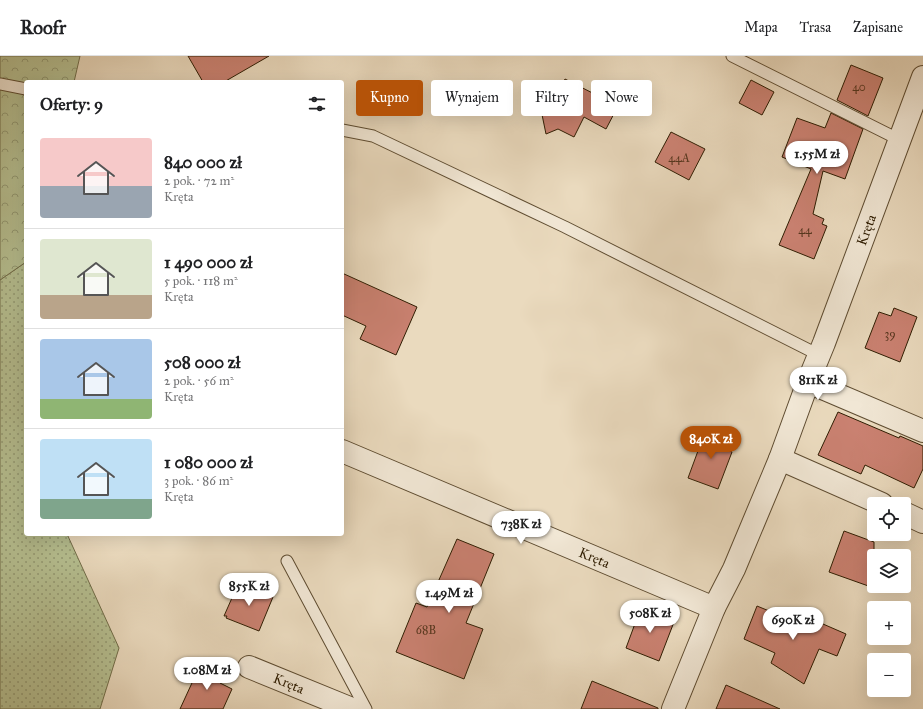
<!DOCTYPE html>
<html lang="pl">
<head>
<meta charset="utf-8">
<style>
	body { margin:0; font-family:"IM FELL Great Primer",serif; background:#f2f2f2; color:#202124; height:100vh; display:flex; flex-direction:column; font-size:15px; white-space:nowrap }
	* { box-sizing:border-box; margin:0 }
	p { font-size:13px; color:#757577 }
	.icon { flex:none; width:22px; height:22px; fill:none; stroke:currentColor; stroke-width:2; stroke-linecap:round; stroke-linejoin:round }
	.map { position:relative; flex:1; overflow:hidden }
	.side { position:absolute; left:24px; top:24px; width:320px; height:456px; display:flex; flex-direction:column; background:#fff; border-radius:4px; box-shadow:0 4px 16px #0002 }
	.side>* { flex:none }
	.hud { position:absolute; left:356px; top:24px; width:380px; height:36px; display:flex; gap:8px }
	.fabs { position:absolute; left:867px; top:441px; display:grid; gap:8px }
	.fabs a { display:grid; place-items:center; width:44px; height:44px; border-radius:4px; background:#fff; box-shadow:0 4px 16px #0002; font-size:20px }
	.price { position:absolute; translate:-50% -34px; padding:0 9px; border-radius:14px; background:#fff; color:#222; font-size:13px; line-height:26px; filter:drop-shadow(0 1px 2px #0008) }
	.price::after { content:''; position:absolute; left:50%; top:24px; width:12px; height:9px; margin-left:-6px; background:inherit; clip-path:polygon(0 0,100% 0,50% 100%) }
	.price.on { background:#b45309; color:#fff }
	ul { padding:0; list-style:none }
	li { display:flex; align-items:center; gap:12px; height:100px; padding:0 16px }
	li+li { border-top:1px solid #e0e0e0 }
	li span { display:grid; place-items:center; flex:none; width:112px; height:80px; border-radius:4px; color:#555 }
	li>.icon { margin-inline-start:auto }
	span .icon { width:48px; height:48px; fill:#fffc; stroke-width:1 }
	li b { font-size:17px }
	h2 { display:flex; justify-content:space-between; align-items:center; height:48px; padding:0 16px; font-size:17px }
	.pill { padding:0 14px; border-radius:4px; background:#fff; box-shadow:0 4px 16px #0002; font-size:14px; line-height:36px }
	.pill.on { background:#b45309; color:#fff }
	header { display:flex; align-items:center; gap:24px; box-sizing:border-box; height:56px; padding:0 20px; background:#fff; border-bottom:1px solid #e0e0e0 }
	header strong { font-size:19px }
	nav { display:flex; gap:22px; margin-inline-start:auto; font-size:14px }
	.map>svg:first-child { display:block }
	.grass { fill:url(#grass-dots); stroke:#726e4a }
	.forest { fill:url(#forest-crowns); stroke:#726e4a }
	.building { fill:#ca8171; stroke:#2f1d02 }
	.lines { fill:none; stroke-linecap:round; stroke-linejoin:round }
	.service-casing { stroke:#5e4c31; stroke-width:13 }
	.minor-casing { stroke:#5e4c31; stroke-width:24 }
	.service { stroke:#f1e7d5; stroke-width:11 }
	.minor { stroke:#f1e7d5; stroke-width:22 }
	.labels { text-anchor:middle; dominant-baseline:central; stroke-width:3.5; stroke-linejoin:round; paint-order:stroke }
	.number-label { font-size:12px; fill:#56361e }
	.street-label { font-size:14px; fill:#2f1d02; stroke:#f1e7d5 }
</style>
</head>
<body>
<header>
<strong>Roofr</strong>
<nav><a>Mapa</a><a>Trasa</a><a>Zapisane</a></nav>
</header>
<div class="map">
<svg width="923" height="653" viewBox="0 0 923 653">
	<defs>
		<pattern id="grass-dots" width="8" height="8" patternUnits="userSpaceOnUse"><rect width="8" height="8" fill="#b6c092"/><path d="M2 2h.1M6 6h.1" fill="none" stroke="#949b75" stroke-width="1.8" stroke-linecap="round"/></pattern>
		<pattern id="forest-crowns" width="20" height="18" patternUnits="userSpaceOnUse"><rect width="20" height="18" fill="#b6c092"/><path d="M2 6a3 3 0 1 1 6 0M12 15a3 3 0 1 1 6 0" fill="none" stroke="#949b75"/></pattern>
	</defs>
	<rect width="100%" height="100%" fill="#eadabe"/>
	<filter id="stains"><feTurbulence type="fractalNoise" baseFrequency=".005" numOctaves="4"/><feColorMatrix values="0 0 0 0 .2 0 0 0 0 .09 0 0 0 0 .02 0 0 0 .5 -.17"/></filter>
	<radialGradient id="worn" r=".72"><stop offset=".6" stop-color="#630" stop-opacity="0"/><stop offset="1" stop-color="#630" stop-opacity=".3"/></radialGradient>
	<!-- grass -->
	<polygon class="grass" points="26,206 26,478 67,478 119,592 100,653 0,653 0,224"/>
	<!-- forest -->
	<polygon class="forest" points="0,0 80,0 74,26 26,26 26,206 0,224"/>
	<!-- building -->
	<g class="building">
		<polygon points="188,0 269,0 224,26 203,26"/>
		<polygon points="851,9 883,22 868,60 837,44"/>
		<polygon points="565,23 618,50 606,73 584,61 574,81 558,73 546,78 540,49 551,28 560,33"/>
		<polygon points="751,24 774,36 762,59 739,47"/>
		<polygon points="831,57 863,73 845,123 823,115 813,158 824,163 822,168 827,170 814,203 779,189 811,113 782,101 797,62 825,72"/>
		<polygon points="671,76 705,93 689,124 655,106"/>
		<polygon points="342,217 417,251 396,299 360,283 366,270 342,259"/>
		<polygon points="894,252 917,261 900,306 865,292 879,256 891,260"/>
		<polygon points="838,356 899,382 900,380 923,390 923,413 914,432 865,409 861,418 818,399"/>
		<polygon points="707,374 729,383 726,393 732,396 718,433 688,422 702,384 703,385"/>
		<polygon points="844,475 874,486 874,532 829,516"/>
		<polygon points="457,483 494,498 466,567 483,573 464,623 396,596 416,547 427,551"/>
		<polygon points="239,526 273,541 259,575 226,562 227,560 224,560"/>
		<polygon points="757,550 796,566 800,558 846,578 837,600 819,593 804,628 771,607 775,597 744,583"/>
		<polygon points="640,554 662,555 660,561 674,566 659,605 626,592"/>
		<polygon points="205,609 224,617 220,627 232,633 223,653 180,653 197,616 201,618"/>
		<polygon points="592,625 658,652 658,653 581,653"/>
		<polygon points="726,629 780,653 716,653"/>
	</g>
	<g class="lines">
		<!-- service casing -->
		<g class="service-casing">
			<g id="service">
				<polyline points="732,0 900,84"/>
				<polyline points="0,28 26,33"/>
				<polyline points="342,74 373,80 565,171 819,299"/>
				<polyline points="287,505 366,653"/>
			</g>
		</g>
		<!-- minor casing -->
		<g class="minor-casing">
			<g id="minor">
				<polyline points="808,326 923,375"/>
				<path id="s1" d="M342,395l372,157"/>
				<polyline points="780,403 882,448"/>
				<polyline points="904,457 923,466"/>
				<path id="s2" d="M249,611l103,42"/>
				<path id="s3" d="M673,653l41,-101 20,-39 46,-110 28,-77 16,-39 99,-266"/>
			</g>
		</g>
		<!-- service -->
		<use href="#service" class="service"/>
		<!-- minor -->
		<use href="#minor" class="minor"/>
	</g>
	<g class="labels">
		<!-- number labels -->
		<g class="number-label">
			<text x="859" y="31">40</text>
			<text x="679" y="102">44A</text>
			<text x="805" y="174">44</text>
			<text x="890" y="278">39</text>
			<text x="426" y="574">68B</text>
		</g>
		<!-- street labels -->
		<g class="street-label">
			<text stroke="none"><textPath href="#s3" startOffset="517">Kręta</textPath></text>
			<text stroke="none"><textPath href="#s1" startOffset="274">Kręta</textPath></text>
			<text stroke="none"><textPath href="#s2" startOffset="43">Kręta</textPath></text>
		</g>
	</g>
	<rect width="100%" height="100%" filter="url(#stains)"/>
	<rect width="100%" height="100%" fill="url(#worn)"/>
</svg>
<div class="fabs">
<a><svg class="icon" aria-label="locate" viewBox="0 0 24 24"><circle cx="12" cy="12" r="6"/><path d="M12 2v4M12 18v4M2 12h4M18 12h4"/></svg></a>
<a><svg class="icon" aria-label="layers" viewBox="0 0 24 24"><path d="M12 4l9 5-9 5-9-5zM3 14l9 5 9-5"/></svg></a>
<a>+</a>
<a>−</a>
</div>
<b class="price" style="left:817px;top:119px">1.55M zł</b>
<b class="price" style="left:818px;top:345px">811K zł</b>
<b class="price on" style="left:711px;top:404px">840K zł</b>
<b class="price" style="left:521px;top:489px">738K zł</b>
<b class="price" style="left:249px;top:551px">855K zł</b>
<b class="price" style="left:449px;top:558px">1.49M zł</b>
<b class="price" style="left:650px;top:578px">508K zł</b>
<b class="price" style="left:793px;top:585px">690K zł</b>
<b class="price" style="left:207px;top:635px">1.08M zł</b>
<div class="hud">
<a class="pill on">Kupno</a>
<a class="pill">Wynajem</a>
<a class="pill">Filtry</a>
<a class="pill">Nowe</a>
</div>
<section class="side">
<h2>Oferty: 9<svg class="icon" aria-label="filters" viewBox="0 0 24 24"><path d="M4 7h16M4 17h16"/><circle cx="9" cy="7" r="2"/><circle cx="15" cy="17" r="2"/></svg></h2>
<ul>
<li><span style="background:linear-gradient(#f6c9c9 60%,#9aa5b1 0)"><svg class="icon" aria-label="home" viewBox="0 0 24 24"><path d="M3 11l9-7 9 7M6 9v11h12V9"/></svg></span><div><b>840 000 zł</b><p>2 pok. · 72 m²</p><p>Kręta</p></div></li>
<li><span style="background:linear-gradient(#dfe7d0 70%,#b9a48a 0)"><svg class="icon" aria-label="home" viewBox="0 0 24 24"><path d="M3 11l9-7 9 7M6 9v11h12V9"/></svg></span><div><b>1 490 000 zł</b><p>5 pok. · 118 m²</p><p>Kręta</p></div></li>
<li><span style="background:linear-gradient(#a9c7e8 75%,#8fb573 0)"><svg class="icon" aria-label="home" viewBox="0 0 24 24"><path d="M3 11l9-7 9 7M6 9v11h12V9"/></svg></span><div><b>508 000 zł</b><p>2 pok. · 56 m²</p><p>Kręta</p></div></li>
<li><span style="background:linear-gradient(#bfe0f5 75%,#7fa58c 0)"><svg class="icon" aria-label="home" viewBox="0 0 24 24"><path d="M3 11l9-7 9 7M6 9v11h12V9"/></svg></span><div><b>1 080 000 zł</b><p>3 pok. · 86 m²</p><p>Kręta</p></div></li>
</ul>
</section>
</div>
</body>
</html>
